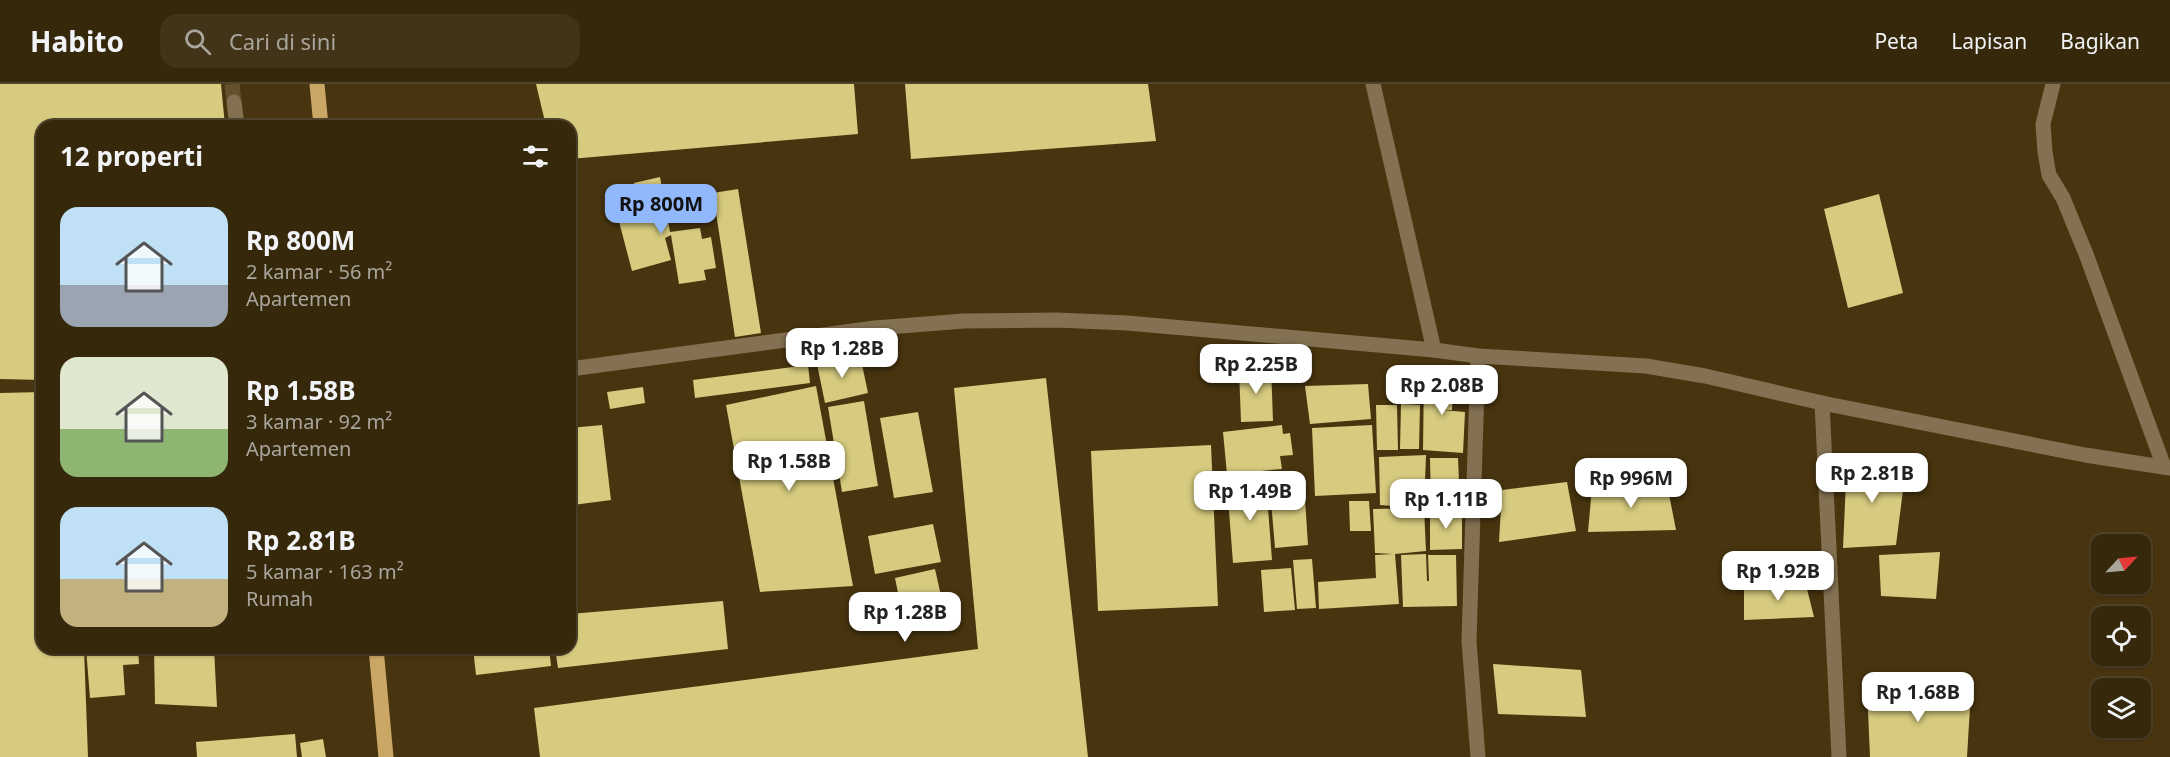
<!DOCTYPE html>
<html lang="id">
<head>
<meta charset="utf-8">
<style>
	body { margin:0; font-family:"Noto Sans",sans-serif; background:#413419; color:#f1f3f6; height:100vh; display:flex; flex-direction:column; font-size:22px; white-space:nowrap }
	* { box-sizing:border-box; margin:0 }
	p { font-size:20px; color:#aaa69d }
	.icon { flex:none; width:33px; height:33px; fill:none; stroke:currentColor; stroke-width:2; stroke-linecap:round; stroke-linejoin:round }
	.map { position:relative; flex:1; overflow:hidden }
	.side { position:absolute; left:36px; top:36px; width:540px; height:534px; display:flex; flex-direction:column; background:#36280b; border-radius:18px; box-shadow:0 2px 4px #0004,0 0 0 2px #50442c }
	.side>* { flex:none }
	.needle { width:39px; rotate:64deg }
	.fabs { position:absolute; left:2091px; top:450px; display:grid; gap:12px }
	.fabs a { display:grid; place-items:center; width:60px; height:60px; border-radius:12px; background:#36280b; box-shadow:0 2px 4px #0004,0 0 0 2px #50442c; font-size:30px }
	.price { position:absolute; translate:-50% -51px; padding:0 14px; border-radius:12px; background:#fff; color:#222; font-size:20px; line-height:39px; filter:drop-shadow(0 2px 3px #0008) }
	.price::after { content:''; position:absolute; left:50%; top:36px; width:18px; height:14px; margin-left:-9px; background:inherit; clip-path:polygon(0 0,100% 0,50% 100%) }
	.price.active { background:#91b8fd; color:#111 }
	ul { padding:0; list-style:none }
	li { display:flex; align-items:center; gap:18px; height:150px; padding:0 24px }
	li span { display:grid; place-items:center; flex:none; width:168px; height:120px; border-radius:18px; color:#555 }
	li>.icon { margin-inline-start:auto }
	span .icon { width:72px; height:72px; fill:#fffc; stroke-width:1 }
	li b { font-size:26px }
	h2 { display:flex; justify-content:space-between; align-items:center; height:72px; padding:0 24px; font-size:26px }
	header { display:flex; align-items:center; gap:36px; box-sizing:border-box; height:84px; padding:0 30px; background:#36280b; border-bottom:2px solid #50442c }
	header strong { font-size:28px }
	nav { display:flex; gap:33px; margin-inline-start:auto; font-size:21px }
	.search { width:420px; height:54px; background:#413419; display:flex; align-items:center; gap:15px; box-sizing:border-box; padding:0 21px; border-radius:18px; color:#aaa69d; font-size:22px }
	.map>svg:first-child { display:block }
	.building { fill:#d6cb7e }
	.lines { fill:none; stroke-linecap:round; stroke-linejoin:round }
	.minor-tunnel { stroke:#63512e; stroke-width:15; stroke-dasharray:15 8; stroke-linecap:butt }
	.minor { stroke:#837152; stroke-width:15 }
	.major { stroke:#cba766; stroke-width:15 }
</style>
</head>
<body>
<header>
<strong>Habito</strong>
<div class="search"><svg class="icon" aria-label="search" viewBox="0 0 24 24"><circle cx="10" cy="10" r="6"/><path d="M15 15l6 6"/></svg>Cari di sini</div>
<nav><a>Peta</a><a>Lapisan</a><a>Bagikan</a></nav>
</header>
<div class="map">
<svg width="2170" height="673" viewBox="0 0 2170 673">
	<rect width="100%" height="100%" fill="#48350f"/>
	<!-- building -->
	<g class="building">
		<polygon points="0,0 221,0 225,42 42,42 42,296 0,295"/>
		<polygon points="536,0 854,0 858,50 570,75 570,42 546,42"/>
		<polygon points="905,0 1148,0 1156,57 911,75"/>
		<polygon points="660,93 670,148 700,144 702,155 711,153 716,184 704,186 706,196 679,200 671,151 665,154 671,176 632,187 611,107 625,104 632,131 641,129 634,99"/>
		<polygon points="738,105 761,249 735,253 713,109"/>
		<polygon points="1879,110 1903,209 1848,224 1824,125"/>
		<polygon points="860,271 868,309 825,319 817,280"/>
		<polygon points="808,281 810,299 695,314 693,296"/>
		<polygon points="1271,283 1273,337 1241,338 1239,285"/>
		<polygon points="1391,287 1418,288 1417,318 1389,316"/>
		<polygon points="1424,289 1454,291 1452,326 1442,326 1465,328 1463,369 1423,366"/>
		<polygon points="1046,294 1088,673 540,673 534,624 978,565 954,304"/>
		<polygon points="1368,300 1371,335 1310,340 1305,302"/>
		<polygon points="816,302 853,502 760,508 726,321"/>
		<polygon points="643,303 645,319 610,325 607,308"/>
		<polygon points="42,308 42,564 84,564 88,673 0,673 0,309"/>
		<polygon points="864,317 878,402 842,408 828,323"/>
		<polygon points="1401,320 1420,321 1419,365 1400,365"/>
		<polygon points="1376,321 1397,321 1398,366 1377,366"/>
		<polygon points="918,328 933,408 894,414 880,334"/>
		<polygon points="602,341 611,416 573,421 570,391 570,344"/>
		<polygon points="1282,341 1283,350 1290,349 1293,371 1280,372 1282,385 1227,390 1223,348"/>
		<polygon points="1372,341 1376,409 1315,412 1312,344"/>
		<polygon points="1211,361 1218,522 1098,527 1091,367"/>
		<polygon points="1426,371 1424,424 1426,467 1395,470 1399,520 1319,525 1318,498 1376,494 1375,471 1393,470 1375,469 1373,425 1420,424 1380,421 1379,373"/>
		<polygon points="1430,374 1458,374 1460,422 1431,422"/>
		<polygon points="1847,375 1906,383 1896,461 1843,464"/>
		<polygon points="1266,398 1272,476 1233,479 1227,401"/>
		<polygon points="1567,398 1576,447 1499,458 1502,406"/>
		<polygon points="1667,400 1676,446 1588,448 1592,403"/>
		<polygon points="1305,415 1308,461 1275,464 1271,417"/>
		<polygon points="1349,417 1369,417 1371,447 1350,447"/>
		<polygon points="1430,426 1462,426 1462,465 1430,466"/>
		<polygon points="933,440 941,478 875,490 868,452"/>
		<polygon points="1940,468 1936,515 1881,512 1879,471"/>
		<polygon points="1426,470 1427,497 1429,497 1428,471 1456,471 1457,522 1403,523 1401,471"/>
		<polygon points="1312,475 1316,524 1297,525 1293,476"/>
		<polygon points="1291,484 1295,526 1264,528 1261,486"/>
		<polygon points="935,485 943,521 902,529 895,494"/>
		<polygon points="1805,497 1814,533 1744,536 1744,504"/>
		<polygon points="723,517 728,565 558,584 555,564 570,564 570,530"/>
		<polygon points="86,564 138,564 139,580 123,581 125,611 90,614"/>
		<polygon points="154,564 214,564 217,623 155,620"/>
		<polygon points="473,564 549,564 551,582 476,591"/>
		<polygon points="1493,580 1581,586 1586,633 1498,630"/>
		<polygon points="1867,603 1971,607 1967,673 1870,673"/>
		<polygon points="295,650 297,673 197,673 196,658"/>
		<polygon points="323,655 326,673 302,673 300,659"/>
	</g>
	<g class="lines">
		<!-- minor-tunnel -->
		<polyline class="minor-tunnel" points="232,0 234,18"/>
		<!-- minor -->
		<g class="minor">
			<polyline points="1373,0 1434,266"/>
			<polyline points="2053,0 2043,40 2045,68 2049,91 2063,114 2086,170 2164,383"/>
			<polyline points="234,18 237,42"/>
			<polyline points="570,285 875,244 964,237 1056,236 1127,239 1434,266 1478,272 1646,282 1705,292 1822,319 2085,371 2170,384"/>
			<polyline points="1822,319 1839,673"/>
			<polyline points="1478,673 1469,557 1478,272"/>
		</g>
		<!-- major -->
		<g class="major">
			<polyline points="317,0 321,42"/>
			<polyline points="376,564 386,673"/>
		</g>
	</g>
</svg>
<div class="fabs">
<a><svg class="needle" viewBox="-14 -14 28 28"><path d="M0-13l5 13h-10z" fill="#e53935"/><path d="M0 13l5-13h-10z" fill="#aaa69d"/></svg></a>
<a><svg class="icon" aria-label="locate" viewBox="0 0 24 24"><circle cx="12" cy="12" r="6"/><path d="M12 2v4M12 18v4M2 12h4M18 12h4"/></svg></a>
<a><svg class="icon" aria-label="layers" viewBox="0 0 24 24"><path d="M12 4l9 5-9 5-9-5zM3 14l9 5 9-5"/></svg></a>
</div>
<b class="price active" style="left:661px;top:151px">Rp 800M</b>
<b class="price" style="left:842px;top:295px">Rp 1.28B</b>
<b class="price" style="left:1256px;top:311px">Rp 2.25B</b>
<b class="price" style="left:1442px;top:332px">Rp 2.08B</b>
<b class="price" style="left:789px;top:408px">Rp 1.58B</b>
<b class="price" style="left:1872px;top:420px">Rp 2.81B</b>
<b class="price" style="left:1631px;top:425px">Rp 996M</b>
<b class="price" style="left:1250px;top:438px">Rp 1.49B</b>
<b class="price" style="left:1446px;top:446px">Rp 1.11B</b>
<b class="price" style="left:1778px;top:518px">Rp 1.92B</b>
<b class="price" style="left:905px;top:559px">Rp 1.28B</b>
<b class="price" style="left:1918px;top:639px">Rp 1.68B</b>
<section class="side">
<h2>12 properti<svg class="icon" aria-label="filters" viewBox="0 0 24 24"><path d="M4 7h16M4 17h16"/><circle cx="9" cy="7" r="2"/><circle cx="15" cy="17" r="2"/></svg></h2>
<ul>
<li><span style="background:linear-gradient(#bfe0f5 65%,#9aa5b1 0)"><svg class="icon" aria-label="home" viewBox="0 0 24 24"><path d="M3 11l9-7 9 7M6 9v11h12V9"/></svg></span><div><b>Rp 800M</b><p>2 kamar · 56 m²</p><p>Apartemen</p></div></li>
<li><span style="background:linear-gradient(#dfe7d0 60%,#8fb573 0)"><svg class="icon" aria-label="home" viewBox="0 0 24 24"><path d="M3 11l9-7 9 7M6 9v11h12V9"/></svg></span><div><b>Rp 1.58B</b><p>3 kamar · 92 m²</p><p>Apartemen</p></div></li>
<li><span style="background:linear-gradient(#bfe0f5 60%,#c2b280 0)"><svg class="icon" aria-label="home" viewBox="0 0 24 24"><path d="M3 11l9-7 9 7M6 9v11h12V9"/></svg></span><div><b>Rp 2.81B</b><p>5 kamar · 163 m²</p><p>Rumah</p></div></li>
</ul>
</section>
</div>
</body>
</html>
